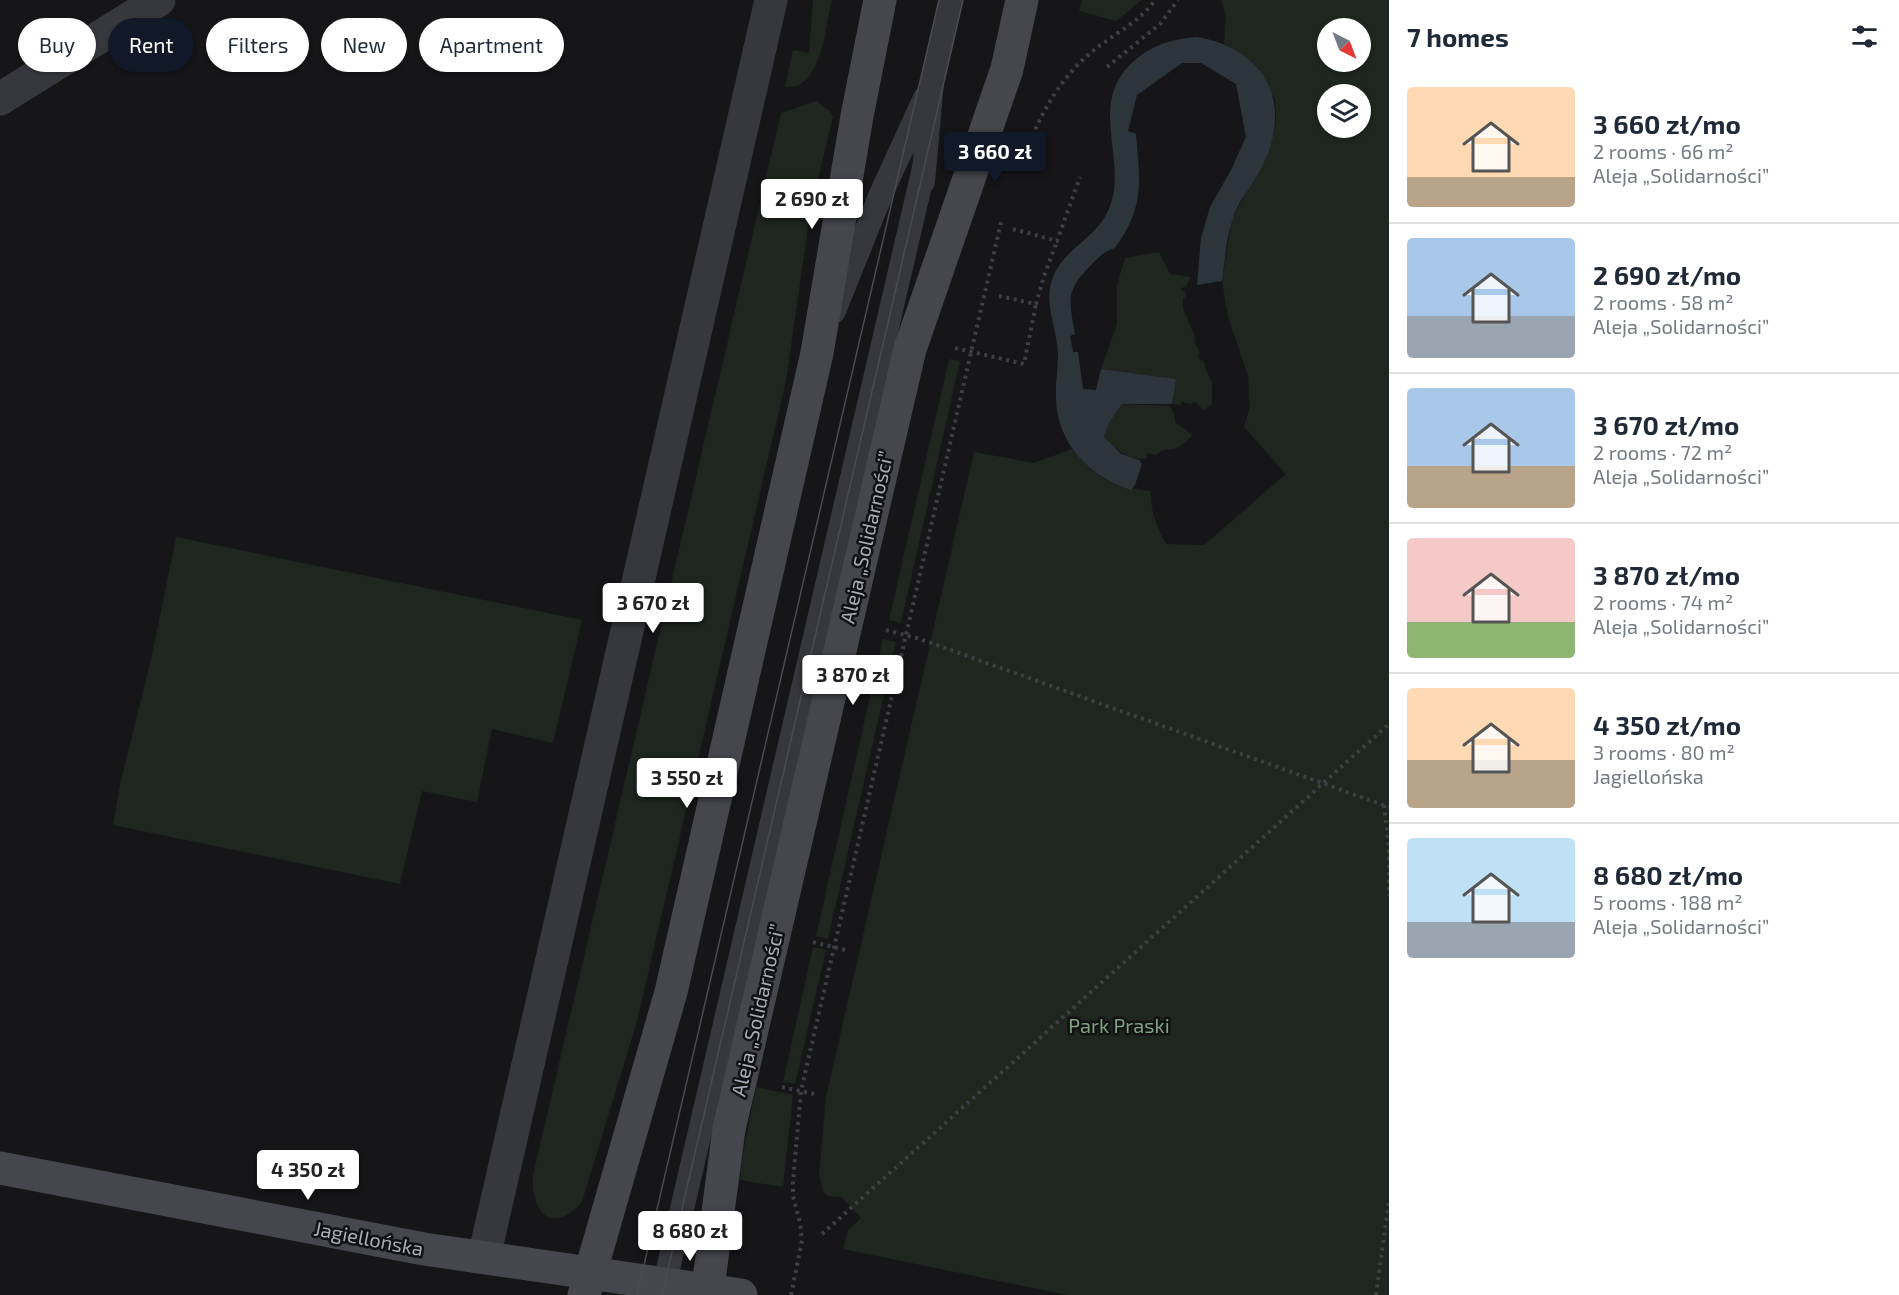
<!DOCTYPE html>
<html lang="en">
<head>
<meta charset="utf-8">
<style>
	body { margin:0; font-family:"Exo 2",sans-serif; background:#f6f6f7; color:#1f2937; height:100vh; display:flex; flex-direction:column; font-size:22px; white-space:nowrap }
	* { box-sizing:border-box; margin:0 }
	p { font-size:20px; color:#747a83 }
	.icon { flex:none; width:33px; height:33px; fill:none; stroke:currentColor; stroke-width:2; stroke-linecap:round; stroke-linejoin:round }
	.map { position:relative; flex:1; overflow:hidden }
	.drawer { display:flex; flex-direction:column; background:#fff; width:510px }
	.drawer>* { flex:none }
	.hud { position:absolute; left:18px; top:18px; width:570px; height:54px; display:flex; gap:12px }
	.needle { width:39px; rotate:138deg }
	.tools { position:absolute; left:1317px; top:18px; display:grid; gap:12px }
	.tools a { display:grid; place-items:center; width:54px; height:54px; border-radius:50%; background:#fff; box-shadow:0 2px 4px #0004; font-size:30px }
	.price { position:absolute; translate:-50% -51px; padding:0 14px; border-radius:6px; background:#fff; color:#222; font-size:20px; line-height:39px; filter:drop-shadow(0 2px 3px #0008) }
	.price::after { content:''; position:absolute; left:50%; top:36px; width:18px; height:14px; margin-left:-9px; background:inherit; clip-path:polygon(0 0,100% 0,50% 100%) }
	.price.active { background:#111827; color:#fff }
	ul { padding:0; list-style:none }
	li { display:flex; align-items:center; gap:18px; height:150px; padding:0 18px }
	li+li { border-top:2px solid #e0e1e3 }
	li span { display:grid; place-items:center; flex:none; width:168px; height:120px; border-radius:6px; color:#555 }
	li>.icon { margin-inline-start:auto }
	span .icon { width:72px; height:72px; fill:#fffc; stroke-width:1 }
	li b { font-size:26px }
	h2 { display:flex; justify-content:space-between; align-items:center; height:72px; padding:0 18px; font-size:26px }
	.chip { padding:0 21px; border-radius:27px; background:#fff; box-shadow:0 2px 4px #0004; font-size:21px; line-height:54px }
	.chip.active { background:#111827; color:#fff }
	main { display:flex; flex:1; min-height:0 }
	.map>svg:first-child { display:block }
	.green { fill:#1e261f; fill-rule:evenodd }
	.water { fill:#2c353c }
	.lines { fill:none; stroke-linecap:round; stroke-linejoin:round }
	.path { stroke:#3d3f44; stroke-width:4; stroke-dasharray:3 4.5; stroke-linecap:butt }
	.lane { stroke:#37383d; stroke-width:24 }
	.street { stroke:#37383d; stroke-width:33 }
	.secondary { stroke:#45474d; stroke-width:33 }
	.tram { stroke:#4a4c52; stroke-width:1.5 }
	.labels { text-anchor:middle; dominant-baseline:central; stroke-width:5; stroke-linejoin:round; paint-order:stroke }
	.street-label { font-size:20px; fill:#a8adb8; stroke:#111113 }
	.park-label { font-size:20px; fill:#7fa381; stroke:#111113 }
</style>
</head>
<body>
<main>
<div class="map">
<svg width="1389" height="1295" viewBox="0 0 1389 1295">
	<rect width="100%" height="100%" fill="#161618"/>
	<!-- green -->
	<g class="green">
		<path d="M813,0h19c-7,27 -10,91 -47,87l8,-37 16,3z"/>
		<polygon points="1082,0 1142,0 1116,21 1079,11"/>
		<path d="M1221,0h168v1295h-322l-224,-46 5,-19 13,-12 -19,-21 -14,-1 -5,-4 -4,-17 7,-78 148,-645 60,11 38,-14c23,28 42,39 79,42 -1,20 6,36 15,53l38,1 82,-71 -42,-47 6,-21 -2,-30 -20,-59 -6,-36 10,-62 34,-63 9,-28 1,-12 -1,-17 -18,-32 -21,-16 -12,-7 2,-27zM1328,28h32v34h-32zM1328,94h32v34h-32z"/>
		<path d="M816,101l14,10 3,6 -23,96 -24,168 -149,640 -55,181c-31,34 -51,10 -49,-27l248,-1062z"/>
		<polygon points="1159,252 1170,274 1191,277 1186,287 1180,288 1186,294 1185,298 1183,298 1183,308 1195,337 1194,341 1199,351 1198,358 1204,362 1206,371 1212,382 1212,405 1203,410 1198,404 1193,402 1191,404 1182,402 1181,405 1172,404 1175,379 1101,369 1117,324 1117,285 1125,258"/>
		<polygon points="949,359 960,361 901,623 889,620"/>
		<path d="M1122,404l48,2 5,11v5l17,13c-3,4 -10,11 -16,13 -9,4 -8,-2 -20,7l-10,-2 1,5c-19,4 -31,-9 -43,-21l5,-14z"/>
		<polygon points="176,537 582,620 553,743 492,729 477,802 422,791 400,884 113,825 120,785 152,655"/>
		<polygon points="883,639 896,642 828,939 816,936"/>
		<polygon points="813,947 826,950 795,1084 783,1082"/>
		<polygon points="756,1087 793,1095 783,1187 740,1180 742,1158"/>
	</g>
	<!-- water -->
	<path class="water" d="M1197,37c24,4 48,15 63,34 26,34 15,78 -7,111 -7,12 -16,22 -20,36 -7,20 -8,43 -11,63l-25,4 4,-47 9,-31 21,-37 15,-33 -10,-53 -35,-21h-19l-45,32 -9,36 8,3c4,48 9,72 -21,114 -11,3 -15,8 -23,16 -27,27 -23,35 -17,70l-5,2 3,16h5l5,37 13,1 5,-21 75,10 -4,25h-50l-13,19 -5,14 17,17 18,6 3,4 -7,21 -4,5c-41,-13 -74,-46 -75,-92 -1,-18 4,-36 1,-54 -3,-23 -13,-45 -4,-67 11,-28 43,-39 55,-66 23,-50 -24,-107 27,-151 19,-16 38,-21 62,-23z"/>
	<g class="lines">
		<!-- path -->
		<g class="path">
			<polyline points="1107,67 1160,24 1178,0"/>
			<path d="M1024,157c15,-41 36,-80 70,-107 20,-16 47,-29 61,-50"/>
			<polyline points="1013,229 1057,241 1080,177"/>
			<polyline points="999,296 1036,304 1044,276 1057,241"/>
			<polyline points="955,348 1024,364 1036,304"/>
			<polyline points="886,630 920,639 1389,807"/>
			<polyline points="1384,805 1389,849 1389,896"/>
			<polyline points="813,942 846,950"/>
			<polyline points="782,1087 814,1094"/>
			<polyline points="822,1234 1389,724"/>
			<polyline points="791,1295 802,1240 800,1223 793,1196 793,1181 801,1091 1002,218"/>
			<polyline points="1376,1295 1389,1200"/>
		</g>
		<!-- lane -->
		<g class="lane">
			<polyline points="923,182 932,82 951,0"/>
			<polyline points="834,311 881,194 925,98"/>
			<polyline points="662,1295 924,168"/>
		</g>
		<!-- street -->
		<g class="street">
			<polyline points="0,99 159,0"/>
			<polyline points="484,1257 771,0"/>
		</g>
		<!-- secondary -->
		<g class="secondary">
			<polyline points="0,1168 424,1249 741,1295"/>
			<polyline points="584,1295 671,992 817,353 857,116 880,0"/>
			<polyline points="707,1295 729,1129 910,349 1007,69 1022,0"/>
		</g>
		<!-- tram -->
		<g class="tram">
			<polyline points="637,1295 939,0"/>
			<polyline points="662,1295 963,0"/>
		</g>
	</g>
	<g class="labels">
		<!-- street labels -->
		<g class="street-label">
			<text transform="translate(866 537) rotate(-77)">Aleja „Solidarności”</text>
			<text transform="translate(757 1010) rotate(-77)">Aleja „Solidarności”</text>
			<text transform="translate(369 1238) rotate(11)">Jagiellońska</text>
		</g>
		<!-- park labels -->
		<g class="park-label">
			<text x="1119" y="1025">Park Praski</text>
		</g>
	</g>
</svg>
<div class="tools">
<a><svg class="needle" viewBox="-14 -14 28 28"><path d="M0-13l5 13h-10z" fill="#e53935"/><path d="M0 13l5-13h-10z" fill="#747a83"/></svg></a>
<a><svg class="icon" aria-label="layers" viewBox="0 0 24 24"><path d="M12 4l9 5-9 5-9-5zM3 14l9 5 9-5"/></svg></a>
</div>
<b class="price active" style="left:995px;top:183px">3 660 zł</b>
<b class="price" style="left:812px;top:230px">2 690 zł</b>
<b class="price" style="left:653px;top:634px">3 670 zł</b>
<b class="price" style="left:853px;top:706px">3 870 zł</b>
<b class="price" style="left:687px;top:809px">3 550 zł</b>
<b class="price" style="left:308px;top:1201px">4 350 zł</b>
<b class="price" style="left:690px;top:1262px">8 680 zł</b>
<div class="hud">
<a class="chip">Buy</a>
<a class="chip active">Rent</a>
<a class="chip">Filters</a>
<a class="chip">New</a>
<a class="chip">Apartment</a>
</div>
</div>
<section class="drawer">
<h2>7 homes<svg class="icon" aria-label="filters" viewBox="0 0 24 24"><path d="M4 7h16M4 17h16"/><circle cx="9" cy="7" r="2"/><circle cx="15" cy="17" r="2"/></svg></h2>
<ul>
<li><span style="background:linear-gradient(#ffd9b3 75%,#b9a48a 0)"><svg class="icon" aria-label="home" viewBox="0 0 24 24"><path d="M3 11l9-7 9 7M6 9v11h12V9"/></svg></span><div><b>3 660 zł/mo</b><p>2 rooms · 66 m²</p><p>Aleja „Solidarności”</p></div></li>
<li><span style="background:linear-gradient(#a9c7e8 65%,#9aa5b1 0)"><svg class="icon" aria-label="home" viewBox="0 0 24 24"><path d="M3 11l9-7 9 7M6 9v11h12V9"/></svg></span><div><b>2 690 zł/mo</b><p>2 rooms · 58 m²</p><p>Aleja „Solidarności”</p></div></li>
<li><span style="background:linear-gradient(#a9c7e8 65%,#b9a48a 0)"><svg class="icon" aria-label="home" viewBox="0 0 24 24"><path d="M3 11l9-7 9 7M6 9v11h12V9"/></svg></span><div><b>3 670 zł/mo</b><p>2 rooms · 72 m²</p><p>Aleja „Solidarności”</p></div></li>
<li><span style="background:linear-gradient(#f6c9c9 70%,#8fb573 0)"><svg class="icon" aria-label="home" viewBox="0 0 24 24"><path d="M3 11l9-7 9 7M6 9v11h12V9"/></svg></span><div><b>3 870 zł/mo</b><p>2 rooms · 74 m²</p><p>Aleja „Solidarności”</p></div></li>
<li><span style="background:linear-gradient(#ffd9b3 60%,#b9a48a 0)"><svg class="icon" aria-label="home" viewBox="0 0 24 24"><path d="M3 11l9-7 9 7M6 9v11h12V9"/></svg></span><div><b>4 350 zł/mo</b><p>3 rooms · 80 m²</p><p>Jagiellońska</p></div></li>
<li><span style="background:linear-gradient(#bfe0f5 70%,#9aa5b1 0)"><svg class="icon" aria-label="home" viewBox="0 0 24 24"><path d="M3 11l9-7 9 7M6 9v11h12V9"/></svg></span><div><b>8 680 zł/mo</b><p>5 rooms · 188 m²</p><p>Aleja „Solidarności”</p></div></li>
</ul>
</section>
</main>
</body>
</html>
